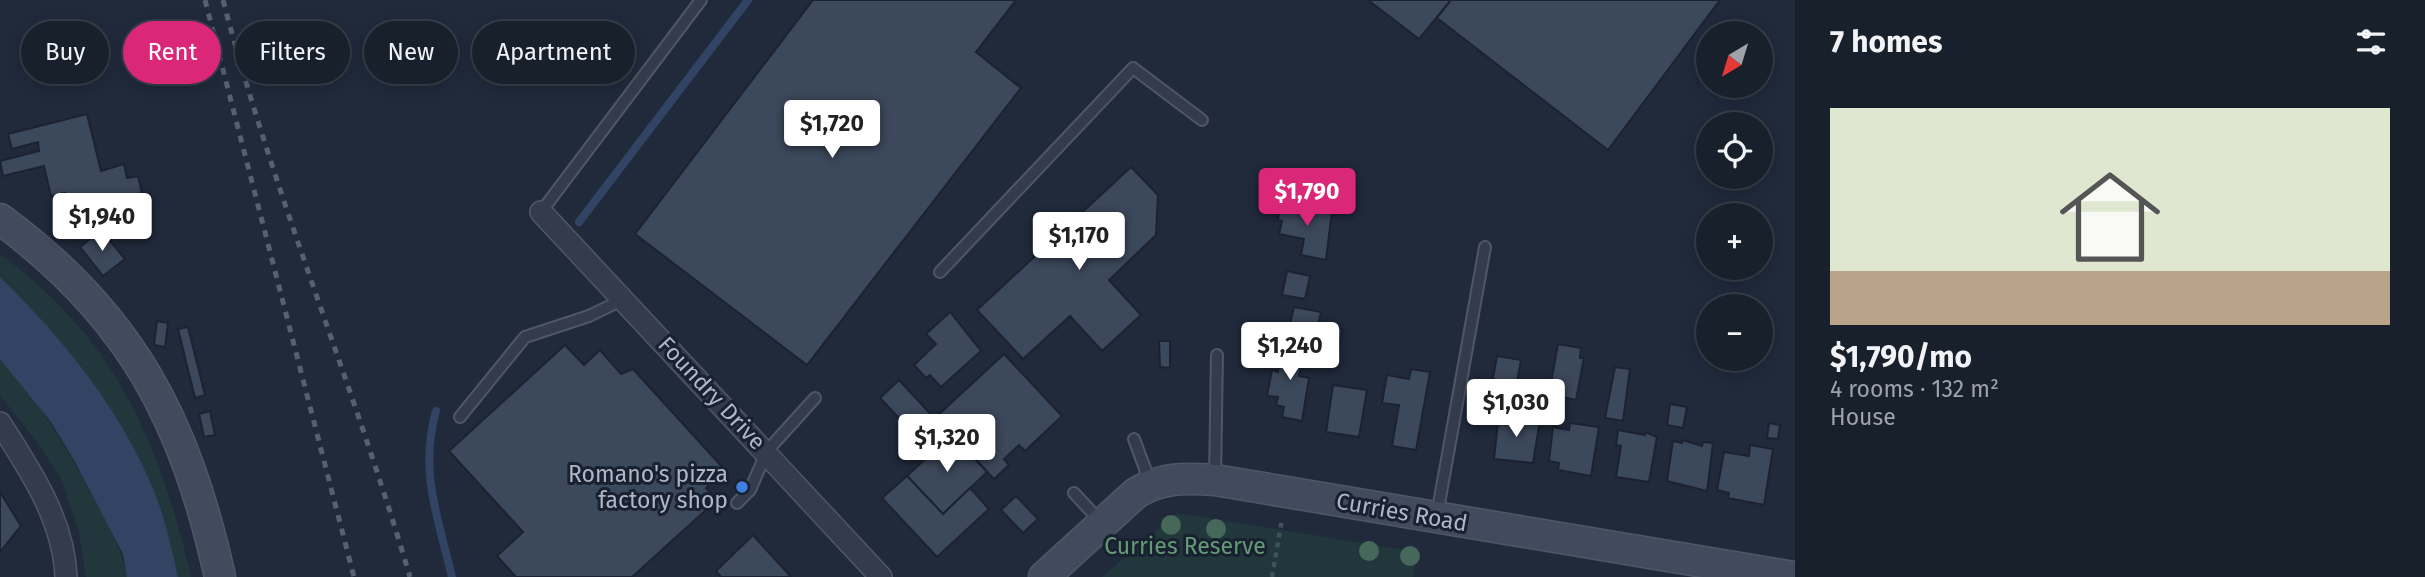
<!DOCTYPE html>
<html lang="en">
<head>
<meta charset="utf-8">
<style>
	body { margin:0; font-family:"Fira Sans",sans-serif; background:#212834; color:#f1f3f6; height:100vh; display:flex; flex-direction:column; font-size:26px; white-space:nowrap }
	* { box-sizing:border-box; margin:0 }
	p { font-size:23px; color:#9fa3a9 }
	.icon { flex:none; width:38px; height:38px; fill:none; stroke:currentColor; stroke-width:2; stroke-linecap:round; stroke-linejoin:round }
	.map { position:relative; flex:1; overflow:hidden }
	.sheet { display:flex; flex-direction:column; background:#18202c; width:630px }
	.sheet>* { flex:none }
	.hud { position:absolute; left:21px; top:21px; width:665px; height:63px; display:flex; gap:14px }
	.needle { width:46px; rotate:218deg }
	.controls { position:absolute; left:1696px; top:21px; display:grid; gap:14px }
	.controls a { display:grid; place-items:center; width:77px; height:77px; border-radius:50%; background:#18202c; box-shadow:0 4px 18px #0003,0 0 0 2px #363e48; font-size:35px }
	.price { position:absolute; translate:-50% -60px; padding:0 16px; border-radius:7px; background:#fff; color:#222; font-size:23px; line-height:46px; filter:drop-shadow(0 2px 4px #0008) }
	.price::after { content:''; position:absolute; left:50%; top:42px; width:21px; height:16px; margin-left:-10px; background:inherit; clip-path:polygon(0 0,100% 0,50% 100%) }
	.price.current { background:#db2777; color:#fff }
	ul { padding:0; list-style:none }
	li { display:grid; align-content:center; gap:14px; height:371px; padding:0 35px }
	li span { display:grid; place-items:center; height:217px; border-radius:0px; color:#555 }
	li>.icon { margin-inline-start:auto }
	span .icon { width:126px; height:126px; fill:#fffc; stroke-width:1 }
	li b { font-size:30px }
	h2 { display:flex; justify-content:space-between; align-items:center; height:84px; padding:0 35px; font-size:30px }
	.tag { padding:0 24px; border-radius:32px; background:#18202c; box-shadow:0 4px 18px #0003,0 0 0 2px #363e48; font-size:24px; line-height:63px }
	.tag.current { background:#db2777; color:#fff }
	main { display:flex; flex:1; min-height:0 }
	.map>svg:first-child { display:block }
	.green { fill:#22373c }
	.water { fill:#324464 }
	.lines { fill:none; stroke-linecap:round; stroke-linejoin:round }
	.stream { stroke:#324464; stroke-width:8 }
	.building { fill:#3c485b; stroke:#1b2332; stroke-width:2 }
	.lane-casing { stroke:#4f5766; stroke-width:14 }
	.street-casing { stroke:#4f5766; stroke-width:24 }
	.secondary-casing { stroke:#4f5766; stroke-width:33 }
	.path { stroke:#3d5356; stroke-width:4.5; stroke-dasharray:5 5; stroke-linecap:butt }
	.lane { stroke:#343c4b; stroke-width:10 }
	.street { stroke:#343c4b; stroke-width:21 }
	.secondary { stroke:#424b5e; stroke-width:30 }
	.rail { stroke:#566072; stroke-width:5; stroke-dasharray:7 7; stroke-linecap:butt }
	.tree { fill:#45685a }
	.shop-dot { fill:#3f7fe0; stroke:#192130; stroke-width:2.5 }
	.labels { text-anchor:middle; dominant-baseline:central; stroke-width:6; stroke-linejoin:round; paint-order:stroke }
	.street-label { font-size:23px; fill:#afb7c7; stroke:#192130 }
	.poi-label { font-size:23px; fill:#afb7c7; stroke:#192130; text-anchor:end }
	.park-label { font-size:23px; fill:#649a74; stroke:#192130 }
</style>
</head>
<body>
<main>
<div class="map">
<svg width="1795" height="577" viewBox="0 0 1795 577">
	<rect width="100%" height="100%" fill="#202a3b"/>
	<!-- green -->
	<g class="green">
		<path d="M0,254c116,86 159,186 191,323h-13c-7,-33 -15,-67 -29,-98 -33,-75 -90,-145 -149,-202z"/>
		<path d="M0,359c40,43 69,92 96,144 13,24 26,46 31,74h-41l-7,-45 -18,-53 -21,-33 -40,-51z"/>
		<polygon points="1177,513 1417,552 1413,577 1102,577"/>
	</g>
	<!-- water -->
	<path class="water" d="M0,277c59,57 116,127 149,202 14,31 22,65 29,98h-51l-4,-23 -49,-94 -23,-38 -51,-63z"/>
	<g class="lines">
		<!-- stream -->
		<g class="stream">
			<polyline points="579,222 748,0"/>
			<path d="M436,411c-17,60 2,107 16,166"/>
		</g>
	</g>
	<!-- building -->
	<g class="building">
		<polygon points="813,0 1016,0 976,52 1021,88 807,365 635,234"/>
		<polygon points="1368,0 1451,0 1419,39"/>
		<polygon points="1451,0 1720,0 1608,150 1437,18"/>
		<polygon points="87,114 101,171 124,164 127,178 138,176 142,193 132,195 133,200 71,215 65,193 51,196 44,166 3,176 0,161 39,151 38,142 12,149 8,134"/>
		<polygon points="1131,167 1158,195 1156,235 1109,280 1141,315 1102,351 1070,316 1023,359 977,310"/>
		<polygon points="1281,201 1332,211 1326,260 1301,255 1304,239 1279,234 1282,221 1278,220"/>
		<polygon points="101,230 125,259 103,276 80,247"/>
		<polygon points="1287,271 1310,276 1305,299 1282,295"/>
		<polygon points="1294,307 1321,312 1314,342 1287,337"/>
		<polygon points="950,312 981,351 941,387 930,375 926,378 914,365 936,344 926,334"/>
		<polygon points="157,321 168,323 165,347 154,345"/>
		<polygon points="1325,326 1342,329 1336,365 1319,362"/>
		<polygon points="188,327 205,395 195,398 178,329"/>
		<polygon points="1159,341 1170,341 1170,368 1160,367"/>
		<polygon points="1283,342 1305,346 1299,376 1309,378 1302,421 1282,417 1284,407 1276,405 1278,397 1267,396 1272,370 1278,372"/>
		<polygon points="1558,344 1581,348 1580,358 1584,358 1576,400 1549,394"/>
		<polygon points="565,345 584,365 600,350 621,374 633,369 725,470 706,488 717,500 632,577 516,577 497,556 523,532 449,451"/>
		<polygon points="1004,354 1062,416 1025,451 1019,445 1004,459 1009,465 994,479 936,417"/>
		<polygon points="1497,356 1521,360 1514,399 1490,395"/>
		<polygon points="1615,367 1630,369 1623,421 1605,418"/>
		<polygon points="1411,369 1430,372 1416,450 1392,446 1399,405 1382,403 1387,375 1409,379"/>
		<polygon points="899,380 949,434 930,451 880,398"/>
		<polygon points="1333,385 1367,390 1359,437 1326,432"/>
		<polygon points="1670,404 1687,407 1683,428 1667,425"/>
		<polygon points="210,411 215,435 204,437 199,414"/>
		<polygon points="1499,413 1540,420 1533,463 1494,459"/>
		<polygon points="1570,423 1599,427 1591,476 1558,470 1559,463 1549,461 1553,427 1569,430"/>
		<polygon points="1769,423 1780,425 1778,439 1767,438"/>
		<polygon points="1618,430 1645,435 1645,432 1657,437 1649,482 1616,477 1621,446 1616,445"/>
		<polygon points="952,434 987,472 943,514 907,476"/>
		<polygon points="1682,440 1702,446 1703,442 1713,443 1707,491 1667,481 1673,441 1682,443"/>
		<polygon points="1750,445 1773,449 1764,505 1728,498 1729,493 1717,490 1724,452 1749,456"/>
		<polygon points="907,476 943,514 970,488 989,509 937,557 882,498"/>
		<polygon points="0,492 21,526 0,552"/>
		<polygon points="1016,496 1038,519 1023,533 1001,510"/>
		<polygon points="753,535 791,577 721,577 716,571"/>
	</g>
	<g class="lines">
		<!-- lane casing -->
		<g class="lane-casing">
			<g id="lane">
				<polyline points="541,212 701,0"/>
				<polyline points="940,272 1133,68 1202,120"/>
				<polyline points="460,417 525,337 589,316 624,299"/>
				<polyline points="1134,439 1150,482"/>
				<polyline points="1215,478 1217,355"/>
				<polyline points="1074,493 1100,521"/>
				<polyline points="737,503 750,490 767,451 815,398"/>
				<polyline points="1437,515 1485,247"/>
			</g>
		</g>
		<!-- street casing -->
		<g class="street-casing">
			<g id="street">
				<polyline points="541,212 881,577"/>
				<path d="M0,423c30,47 64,97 66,154"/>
			</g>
		</g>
		<!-- secondary casing -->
		<g class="secondary-casing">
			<g id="secondary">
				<path d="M0,219c131,96 185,201 220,358"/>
				<path d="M1044,577l92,-84c26,-16 49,-15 79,-13l578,97"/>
			</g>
		</g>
		<!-- path -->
		<polyline class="path" points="1272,577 1282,519"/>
		<!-- lane -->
		<use href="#lane" class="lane"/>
		<!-- street -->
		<use href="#street" class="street"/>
		<!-- secondary -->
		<use href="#secondary" class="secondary"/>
		<!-- rail -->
		<g class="rail">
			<polyline points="205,0 354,577"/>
			<path d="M223,0c51,196 130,383 187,577"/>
		</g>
	</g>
	<!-- trees -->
	<g class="tree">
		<circle cx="1171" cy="525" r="10"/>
		<circle cx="1216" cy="529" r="10"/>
		<circle cx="1369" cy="551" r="10"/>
		<circle cx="1410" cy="556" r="10"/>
	</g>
	<!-- markers -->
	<circle class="shop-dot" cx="742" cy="487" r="7"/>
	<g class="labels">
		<!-- street labels -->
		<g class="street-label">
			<text transform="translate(712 393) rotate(47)">Foundry Drive</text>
			<text transform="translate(1402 512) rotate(10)">Curries Road</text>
		</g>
		<!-- poi labels -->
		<g class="poi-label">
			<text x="728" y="474">Romano's pizza<tspan x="728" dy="26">factory shop</tspan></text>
		</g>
		<!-- park labels -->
		<g class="park-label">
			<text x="1185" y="546">Curries Reserve</text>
		</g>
	</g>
</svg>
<div class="controls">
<a><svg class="needle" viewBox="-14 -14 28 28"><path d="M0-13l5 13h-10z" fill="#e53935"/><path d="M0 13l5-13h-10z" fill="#9fa3a9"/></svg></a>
<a><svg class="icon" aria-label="locate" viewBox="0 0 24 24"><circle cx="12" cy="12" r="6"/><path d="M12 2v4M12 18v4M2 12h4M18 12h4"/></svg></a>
<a>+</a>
<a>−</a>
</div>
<b class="price" style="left:832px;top:160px">$1,720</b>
<b class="price current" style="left:1307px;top:228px">$1,790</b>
<b class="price" style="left:102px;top:253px">$1,940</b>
<b class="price" style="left:1079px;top:272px">$1,170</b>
<b class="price" style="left:1290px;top:382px">$1,240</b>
<b class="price" style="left:1516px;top:439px">$1,030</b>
<b class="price" style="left:947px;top:474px">$1,320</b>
<div class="hud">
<a class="tag">Buy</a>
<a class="tag current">Rent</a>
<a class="tag">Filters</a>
<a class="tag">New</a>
<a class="tag">Apartment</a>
</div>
</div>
<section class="sheet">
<h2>7 homes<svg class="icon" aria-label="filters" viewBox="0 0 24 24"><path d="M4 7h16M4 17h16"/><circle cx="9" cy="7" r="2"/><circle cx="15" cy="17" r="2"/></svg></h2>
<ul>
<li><span style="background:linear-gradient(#dfe7d0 75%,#b9a48a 0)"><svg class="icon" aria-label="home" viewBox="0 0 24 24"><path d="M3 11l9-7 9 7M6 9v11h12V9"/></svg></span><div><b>$1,790/mo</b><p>4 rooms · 132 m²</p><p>House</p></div></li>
</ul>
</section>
</main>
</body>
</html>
